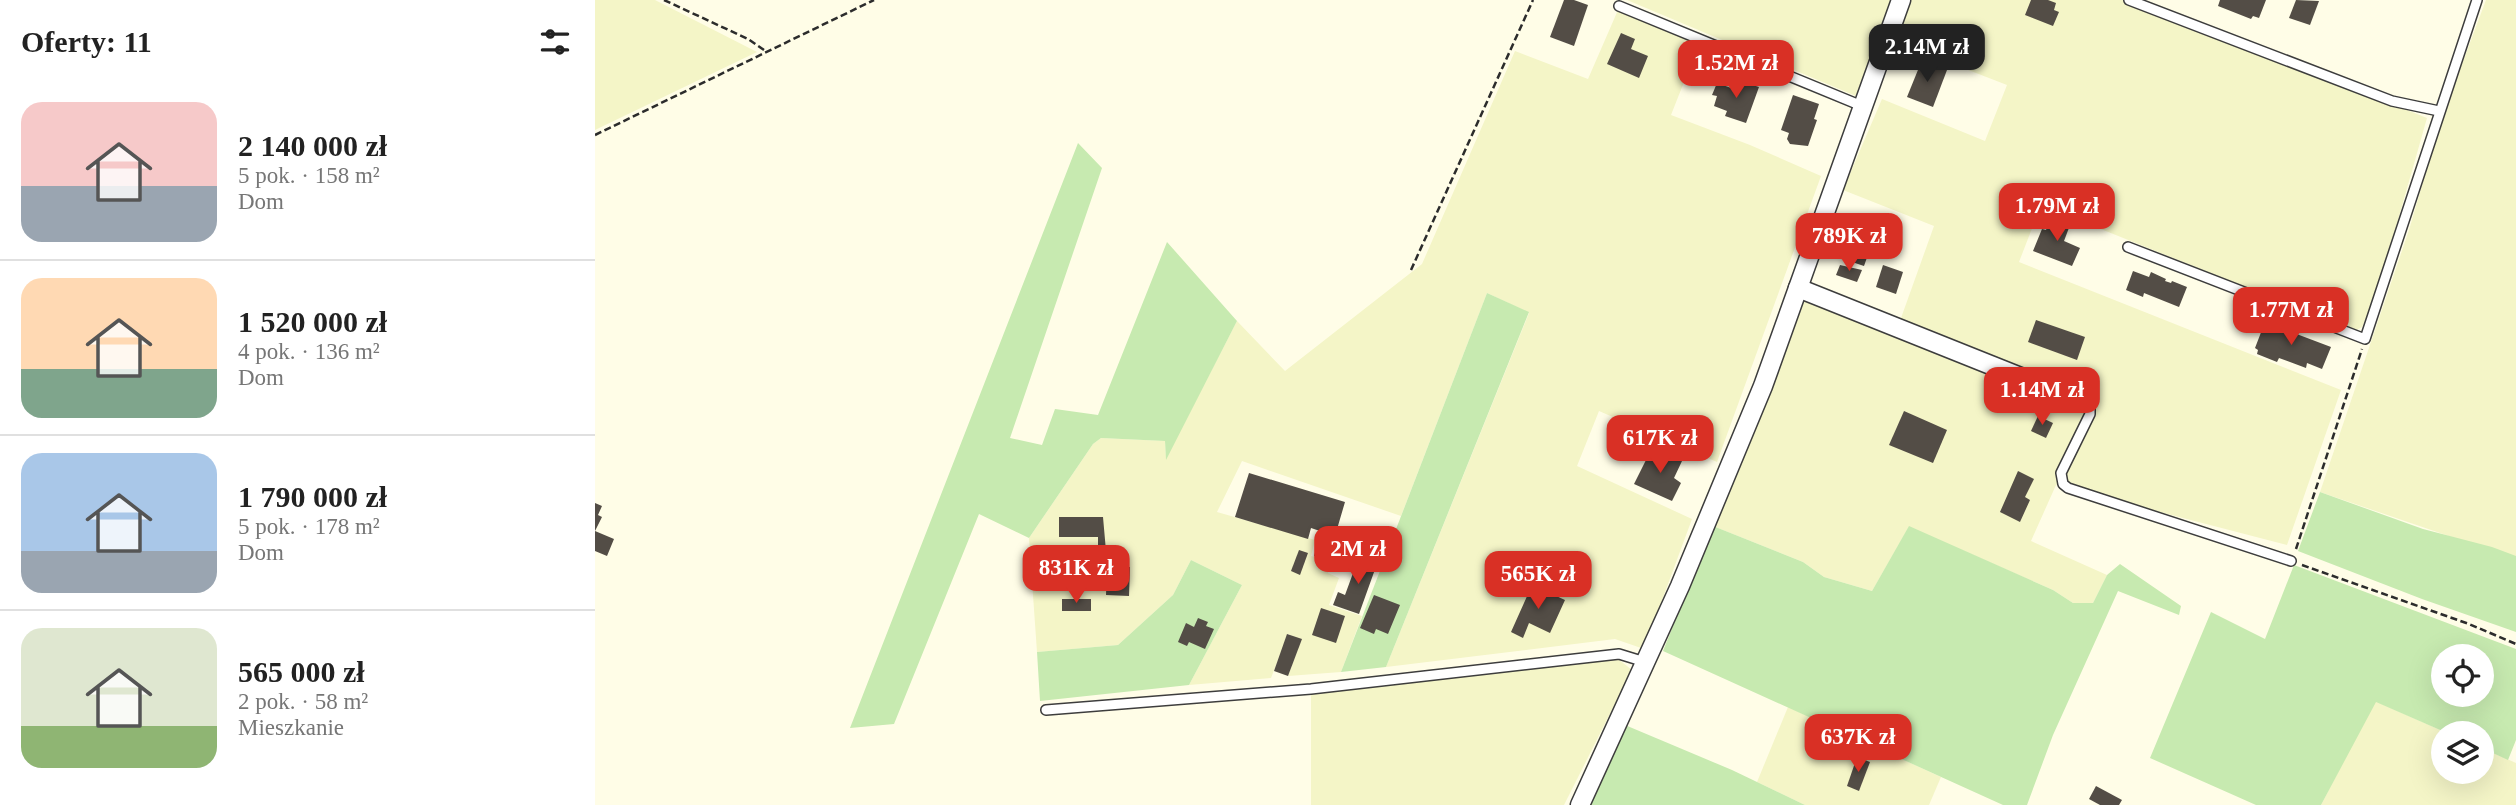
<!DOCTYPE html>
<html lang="pl">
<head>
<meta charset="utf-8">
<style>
	body { margin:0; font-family:Georgia,serif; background:#f6f6f6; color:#222; height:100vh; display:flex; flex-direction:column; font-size:26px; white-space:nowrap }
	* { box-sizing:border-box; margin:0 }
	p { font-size:23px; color:#767676 }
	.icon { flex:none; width:38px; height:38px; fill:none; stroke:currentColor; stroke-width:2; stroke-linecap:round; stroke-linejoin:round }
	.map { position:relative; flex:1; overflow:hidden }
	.panel { display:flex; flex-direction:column; background:#fff; width:595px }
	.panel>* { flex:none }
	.tools { position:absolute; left:1836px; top:644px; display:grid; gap:14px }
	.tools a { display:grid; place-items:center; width:63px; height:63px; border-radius:50%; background:#fff; box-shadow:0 7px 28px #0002; font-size:35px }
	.price { position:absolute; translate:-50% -60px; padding:0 16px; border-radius:14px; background:#d93025; color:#fff; font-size:23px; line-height:46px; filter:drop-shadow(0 2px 4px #0008) }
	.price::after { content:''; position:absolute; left:50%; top:42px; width:21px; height:16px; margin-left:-10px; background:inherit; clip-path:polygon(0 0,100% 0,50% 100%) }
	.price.on { background:#222; color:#fff }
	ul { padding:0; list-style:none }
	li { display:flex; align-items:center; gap:21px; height:175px; padding:0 21px }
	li+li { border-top:2px solid #e0e0e0 }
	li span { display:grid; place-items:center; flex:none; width:196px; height:140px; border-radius:21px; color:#555 }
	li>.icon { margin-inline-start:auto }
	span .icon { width:84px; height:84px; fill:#fffc; stroke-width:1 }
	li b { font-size:30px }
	h2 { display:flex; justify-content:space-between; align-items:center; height:84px; padding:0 21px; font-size:30px }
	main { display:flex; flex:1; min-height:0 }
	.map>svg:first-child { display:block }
	.farmland { fill:#f4f5c7 }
	.green { fill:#c7eab0; fill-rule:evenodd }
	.building { fill:#534d46 }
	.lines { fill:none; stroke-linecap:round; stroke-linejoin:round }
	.lane-casing { stroke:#3d3d3d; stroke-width:12 }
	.street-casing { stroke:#3d3d3d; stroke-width:21 }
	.path { stroke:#2c2c2c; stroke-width:2.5; stroke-dasharray:7 3.5; stroke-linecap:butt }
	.lane { stroke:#fff; stroke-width:9 }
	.street { stroke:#fff; stroke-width:18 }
</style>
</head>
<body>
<main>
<section class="panel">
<h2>Oferty: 11<svg class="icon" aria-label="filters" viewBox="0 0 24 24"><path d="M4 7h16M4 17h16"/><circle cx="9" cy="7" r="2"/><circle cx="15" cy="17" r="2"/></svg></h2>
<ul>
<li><span style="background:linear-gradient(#f6c9c9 60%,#9aa5b1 0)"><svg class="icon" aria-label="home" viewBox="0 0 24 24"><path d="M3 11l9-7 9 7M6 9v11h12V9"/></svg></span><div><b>2 140 000 zł</b><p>5 pok. · 158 m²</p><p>Dom</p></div></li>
<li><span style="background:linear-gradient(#ffd9b3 65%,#7fa58c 0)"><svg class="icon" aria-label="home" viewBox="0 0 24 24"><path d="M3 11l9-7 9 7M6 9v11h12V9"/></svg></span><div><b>1 520 000 zł</b><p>4 pok. · 136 m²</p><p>Dom</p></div></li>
<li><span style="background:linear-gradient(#a9c7e8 70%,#9aa5b1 0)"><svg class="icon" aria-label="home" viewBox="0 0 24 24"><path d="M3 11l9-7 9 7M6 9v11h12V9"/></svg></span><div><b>1 790 000 zł</b><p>5 pok. · 178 m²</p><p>Dom</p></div></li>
<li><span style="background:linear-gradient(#dfe7d0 70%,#8fb573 0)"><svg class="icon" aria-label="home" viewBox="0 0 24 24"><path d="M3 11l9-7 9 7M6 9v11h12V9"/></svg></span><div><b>565 000 zł</b><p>2 pok. · 58 m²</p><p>Mieszkanie</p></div></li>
</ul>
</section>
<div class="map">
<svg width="1921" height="805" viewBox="0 0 1921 805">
	<rect width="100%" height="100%" fill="#fffde7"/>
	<!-- farmland -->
	<g class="farmland">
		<polygon points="0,0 60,0 162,52 0,130"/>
		<polygon points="1032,0 1536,0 1832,118 1801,227 1775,309 1767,327 1760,331 1446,205 1424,262 1746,390 1692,545 1461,485 1436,541 1512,575 1498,603 1478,603 1458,590 1314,527 1277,591 1229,577 1208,562 1118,526 1208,299 1301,332 1339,226 1248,190 1287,99 1390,141 1412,85 1283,35 1261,96"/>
		<polygon points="1891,0 1921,0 1921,559 1725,492 1814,230 1846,120"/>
		<polygon points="1023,10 1104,44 1076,115 1155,145 1226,176 1122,462 1004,411 982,466 1097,519 1049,649 1020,639 791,667 934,313 892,293 806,516 647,461 622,512 720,540 716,556 736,561 733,573 744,578 734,605 767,616 746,672 693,676 706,640 693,634 676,678 594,685 647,585 596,560 578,595 523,645 442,652 434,538 498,444 506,438 570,441 571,458 642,321 690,371 827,264 920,51 993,79"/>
		<polygon points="1023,659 1037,670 969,805 716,805 716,691"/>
		<polygon points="1780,701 1852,733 1848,733 1848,772 1886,772 1887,748 1921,763 1921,805 1726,805"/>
		<polygon points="1193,707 1346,777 1334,805 1210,805 1162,782"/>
	</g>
	<!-- green -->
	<g class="green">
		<polygon points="483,143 507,168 415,438 447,445 460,409 503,415 572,242 642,321 571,460 570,441 506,438 498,444 434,538 384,514 299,724 255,728"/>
		<polygon points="892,293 934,312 791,667 746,672"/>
		<polygon points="1725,492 1828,529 1897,547 1921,556 1921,632 1827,599 1703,551"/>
		<polygon points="1118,526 1208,562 1229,577 1277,591 1314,526 1458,590 1478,603 1498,603 1512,575 1525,564 1586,606 1584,615 1523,591 1458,735 1432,805 1408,805 1068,651"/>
		<polygon points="596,560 647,585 594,685 445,701 442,652 523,645 578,595"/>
		<path d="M1699,565l222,84v91l-8,20 -26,-12 -1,-15h-34l-71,-31 -55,103h-65l-106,-47 61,-146 54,27zM1848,656h38v39h-38z"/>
		<polygon points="1030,725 1137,770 1210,805 991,805"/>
	</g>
	<!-- building -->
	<g class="building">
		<polygon points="969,0 979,0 993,5 979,46 955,37"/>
		<polygon points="1436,0 1453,0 1461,3 1459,10 1464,12 1458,26 1430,15"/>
		<polygon points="1625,0 1671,0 1664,18 1658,16 1656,19 1623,6"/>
		<polygon points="1701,0 1724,1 1715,25 1694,18"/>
		<polygon points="1026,33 1040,39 1036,49 1053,56 1044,78 1012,64"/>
		<polygon points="1327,60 1352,70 1338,107 1312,97"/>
		<polygon points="1142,80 1164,87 1151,123 1130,116 1132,111 1119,106 1122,96 1117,95 1122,83 1139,89"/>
		<polygon points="1198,95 1224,104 1219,119 1222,120 1213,146 1195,144 1192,139 1194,133 1186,130"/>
		<polygon points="1456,217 1475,225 1469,241 1485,248 1477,266 1438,251 1447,229 1451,230"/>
		<polygon points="1265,223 1282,229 1269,266 1245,258 1255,226 1263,229"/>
		<polygon points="1245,265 1267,270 1262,282 1241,275"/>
		<polygon points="1288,265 1308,272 1301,294 1281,287"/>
		<polygon points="1538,271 1554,277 1556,272 1571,279 1570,281 1576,283 1577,281 1592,287 1584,307 1549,293 1548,297 1531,290"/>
		<polygon points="1441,320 1490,337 1482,360 1433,342"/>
		<polygon points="1670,322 1736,347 1727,369 1712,363 1711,368 1684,358 1682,362 1662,354 1663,350 1660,348"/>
		<polygon points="1309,411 1352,430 1338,463 1294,445"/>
		<polygon points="1443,416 1458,423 1451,438 1436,431"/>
		<polygon points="1057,448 1087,461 1079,478 1086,483 1077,501 1039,484"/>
		<polygon points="1423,471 1439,479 1430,497 1435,500 1425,522 1405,512"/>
		<polygon points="654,473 750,502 740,536 716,528 713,539 640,517"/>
		<polygon points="0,503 7,506 3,515 7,517 0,531 19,539 12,556 0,551"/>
		<polygon points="464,517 508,517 511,551 503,551 503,537 464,537"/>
		<polygon points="725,537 759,547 752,566 719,556"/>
		<polygon points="460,550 460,560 469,560 470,576 461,576 462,586 446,587 445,551"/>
		<polygon points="704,550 713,553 705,575 696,571"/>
		<polygon points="765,554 783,561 764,614 738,605 743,592 750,595"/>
		<polygon points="512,566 535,567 534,596 511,595"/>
		<polygon points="937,585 970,600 955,633 934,623 928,638 916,632"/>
		<polygon points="779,595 805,605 793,634 781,629 779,634 765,628"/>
		<rect x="467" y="599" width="29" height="12"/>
		<polygon points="726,608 750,616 741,643 717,635"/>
		<polygon points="603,618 613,622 611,626 619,629 610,649 594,642 592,646 583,642 591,623 599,627"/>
		<polygon points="692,634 707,639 693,676 679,671"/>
		<polygon points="1262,757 1275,762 1264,791 1252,786"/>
		<polygon points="1501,786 1527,800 1524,805 1505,805 1494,799"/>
	</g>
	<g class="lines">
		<!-- lane casing -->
		<g class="lane-casing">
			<g id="lane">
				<polyline points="1534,0 1797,101 1844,111"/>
				<polyline points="1024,6 1267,106"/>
				<polyline points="1533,247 1770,339 1882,0"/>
				<polyline points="1483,400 1491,402 1495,406 1495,414 1466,473 1468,484 1473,488 1696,561"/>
				<polyline points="451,710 716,689 1024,654 1050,662"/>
			</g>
		</g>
		<!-- street casing -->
		<g class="street-casing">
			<g id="street">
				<polyline points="1203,288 1483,400"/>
				<polyline points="985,805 1085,586 1168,386 1306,0"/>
			</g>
		</g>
		<!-- path -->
		<g class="path">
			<polyline points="69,0 153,39 172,52"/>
			<polyline points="0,135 279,0"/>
			<polyline points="816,270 938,0"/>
			<polyline points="1701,549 1767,349"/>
			<polyline points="1707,565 1874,624 1921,644"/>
		</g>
		<!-- lane -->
		<use href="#lane" class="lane"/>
		<!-- street -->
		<use href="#street" class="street"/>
	</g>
</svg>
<div class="tools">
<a><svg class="icon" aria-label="locate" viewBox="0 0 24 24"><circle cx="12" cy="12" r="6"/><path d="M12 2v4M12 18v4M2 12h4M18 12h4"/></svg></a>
<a><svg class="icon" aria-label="layers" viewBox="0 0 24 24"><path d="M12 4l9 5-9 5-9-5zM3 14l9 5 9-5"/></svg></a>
</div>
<b class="price on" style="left:1332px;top:84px">2.14M zł</b>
<b class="price" style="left:1141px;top:100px">1.52M zł</b>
<b class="price" style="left:1462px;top:243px">1.79M zł</b>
<b class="price" style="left:1254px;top:273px">789K zł</b>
<b class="price" style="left:1696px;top:347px">1.77M zł</b>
<b class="price" style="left:1447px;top:427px">1.14M zł</b>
<b class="price" style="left:1065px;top:475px">617K zł</b>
<b class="price" style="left:763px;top:586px">2M zł</b>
<b class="price" style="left:481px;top:605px">831K zł</b>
<b class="price" style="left:943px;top:611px">565K zł</b>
<b class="price" style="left:1263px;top:774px">637K zł</b>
</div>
</main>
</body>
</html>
